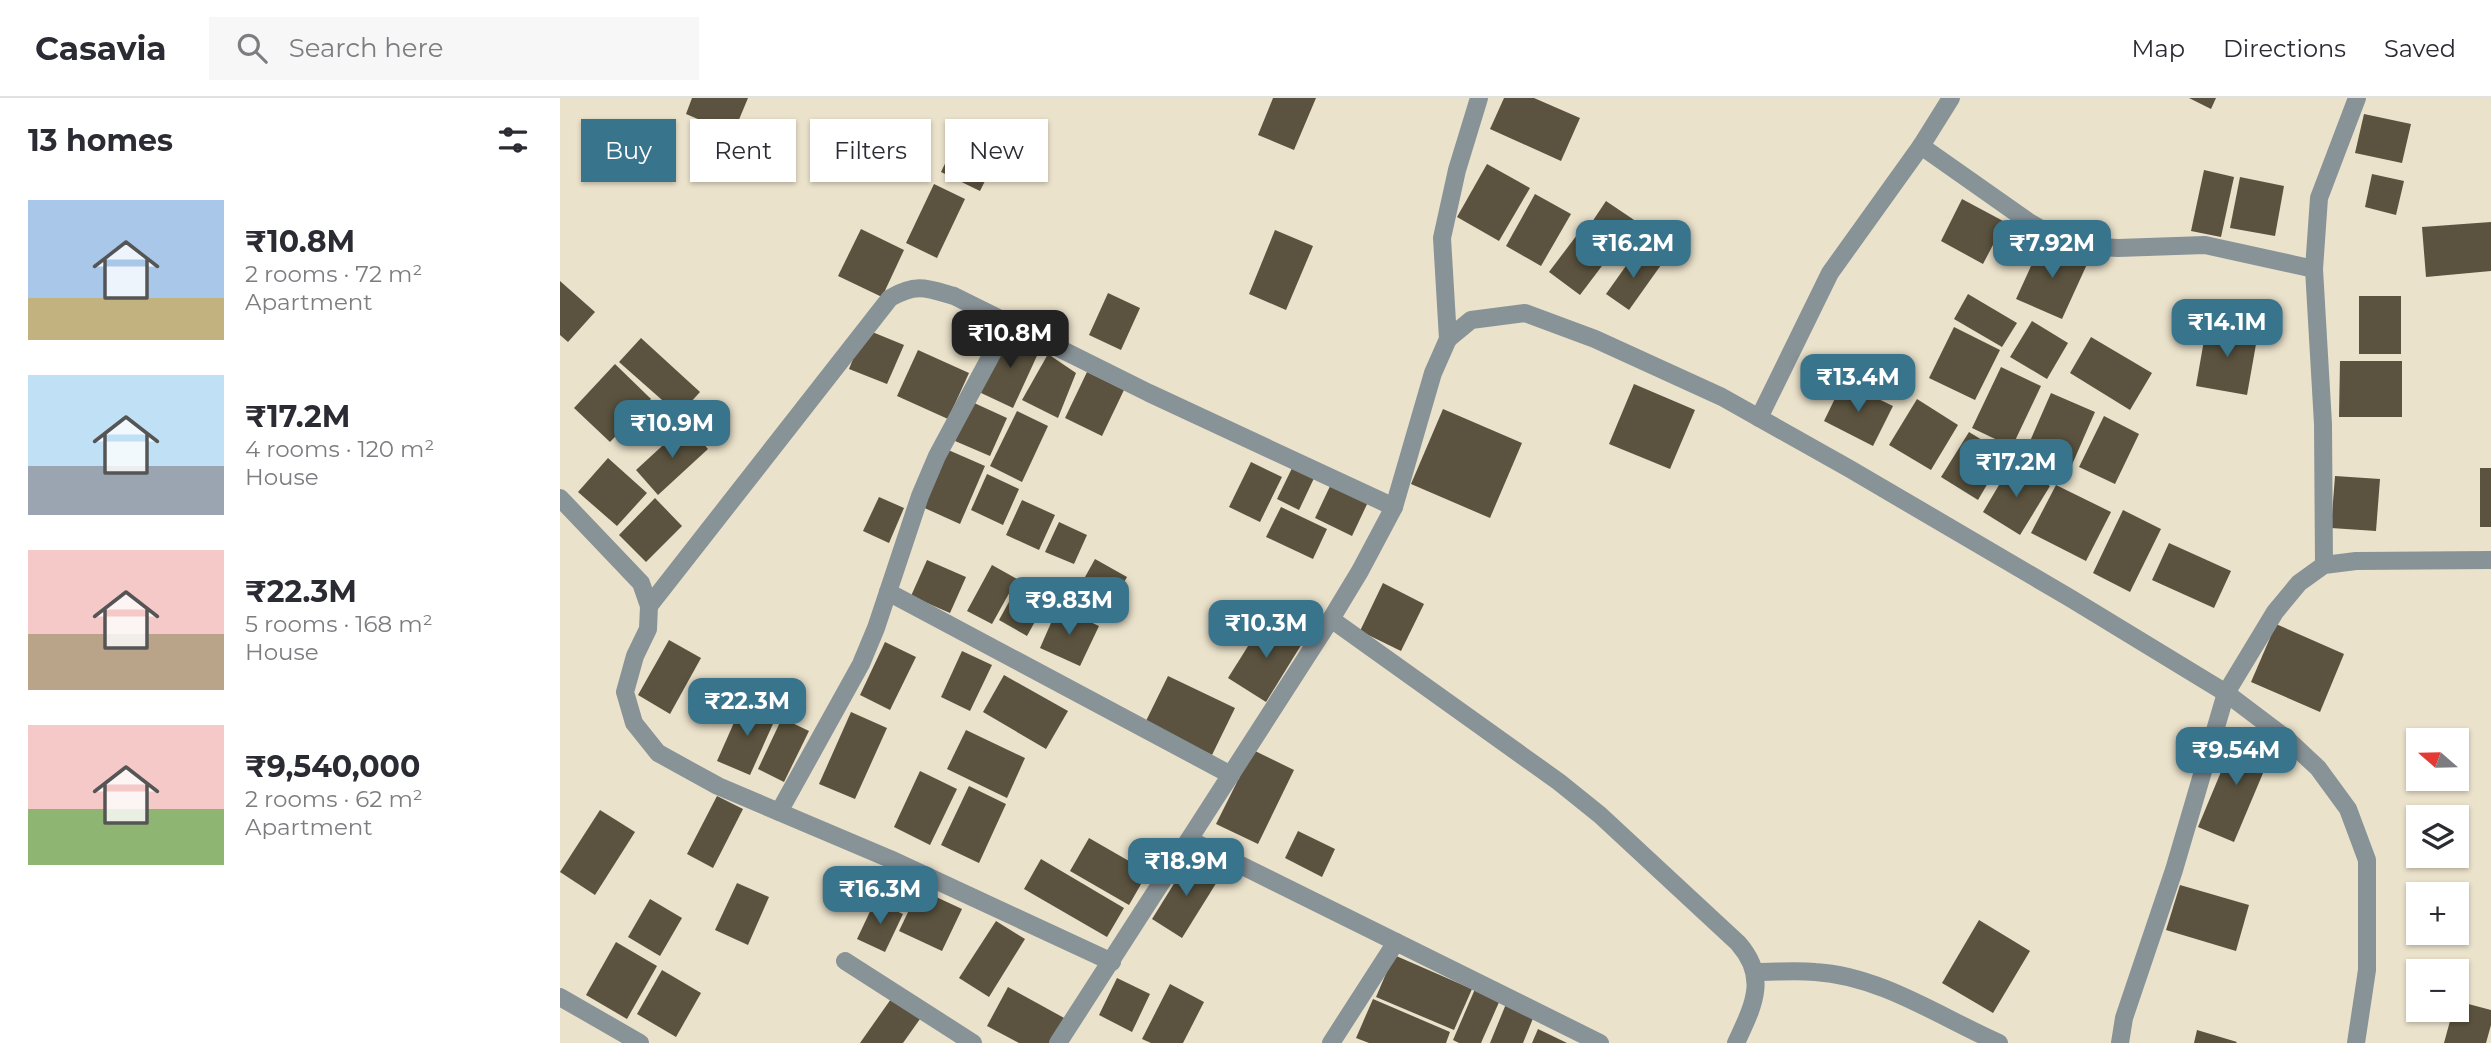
<!DOCTYPE html>
<html lang="en">
<head>
<meta charset="utf-8">
<style>
	body { margin:0; font-family:Montserrat,sans-serif; background:#f7f7f7; color:#2b2b33; height:100vh; display:flex; flex-direction:column; font-size:26px; white-space:nowrap }
	* { box-sizing:border-box; margin:0 }
	p { font-size:23px; color:#7c7c81 }
	.icon { flex:none; width:38px; height:38px; fill:none; stroke:currentColor; stroke-width:2; stroke-linecap:round; stroke-linejoin:round }
	.map { position:relative; flex:1; overflow:hidden }
	.drawer { display:flex; flex-direction:column; background:#fff; width:560px }
	.drawer>* { flex:none }
	.top-card { position:absolute; left:21px; top:21px; width:665px; height:63px; display:flex; gap:14px }
	.needle { width:46px; rotate:290deg }
	.buttons { position:absolute; left:1846px; top:630px; display:grid; gap:14px }
	.buttons a { display:grid; place-items:center; width:63px; height:63px; border-radius:0px; background:#fff; box-shadow:0 2px 5px #0004; font-size:35px }
	.price { position:absolute; translate:-50% -60px; padding:0 16px; border-radius:14px; background:#38748c; color:#fff; font-size:23px; line-height:46px; filter:drop-shadow(0 2px 4px #0008) }
	.price::after { content:''; position:absolute; left:50%; top:42px; width:21px; height:16px; margin-left:-10px; background:inherit; clip-path:polygon(0 0,100% 0,50% 100%) }
	.price.on { background:#222; color:#fff }
	ul { padding:0; list-style:none }
	li { display:flex; align-items:center; gap:21px; height:175px; padding:0 28px }
	li span { display:grid; place-items:center; flex:none; width:196px; height:140px; border-radius:0px; color:#555 }
	li>.icon { margin-inline-start:auto }
	span .icon { width:84px; height:84px; fill:#fffc; stroke-width:1 }
	li b { font-size:30px }
	h2 { display:flex; justify-content:space-between; align-items:center; height:84px; padding:0 28px; font-size:30px }
	.pill { padding:0 24px; border-radius:0px; background:#fff; box-shadow:0 2px 5px #0004; font-size:24px; line-height:63px }
	.pill.on { background:#38748c; color:#fff }
	header { display:flex; align-items:center; gap:42px; box-sizing:border-box; height:98px; padding:0 35px; background:#fff; border-bottom:2px solid #e1e1e2 }
	header strong { font-size:33px }
	nav { display:flex; gap:38px; margin-inline-start:auto; font-size:24px }
	.search { width:490px; height:63px; background:#f7f7f7; display:flex; align-items:center; gap:18px; box-sizing:border-box; padding:0 24px; border-radius:0px; color:#7c7c81; font-size:26px }
	main { display:flex; flex:1; min-height:0 }
	.map>svg:first-child { display:block }
	.building { fill:#5b533f }
	.lines { fill:none; stroke-linecap:round; stroke-linejoin:round }
	.minor { stroke:#889398; stroke-width:18 }
</style>
</head>
<body>
<header>
<strong>Casavia</strong>
<div class="search"><svg class="icon" aria-label="search" viewBox="0 0 24 24"><circle cx="10" cy="10" r="6"/><path d="M15 15l6 6"/></svg>Search here</div>
<nav><a>Map</a><a>Directions</a><a>Saved</a></nav>
</header>
<main>
<section class="drawer">
<h2>13 homes<svg class="icon" aria-label="filters" viewBox="0 0 24 24"><path d="M4 7h16M4 17h16"/><circle cx="9" cy="7" r="2"/><circle cx="15" cy="17" r="2"/></svg></h2>
<ul>
<li><span style="background:linear-gradient(#a9c7e8 70%,#c2b280 0)"><svg class="icon" aria-label="home" viewBox="0 0 24 24"><path d="M3 11l9-7 9 7M6 9v11h12V9"/></svg></span><div><b>₹10.8M</b><p>2 rooms · 72 m²</p><p>Apartment</p></div></li>
<li><span style="background:linear-gradient(#bfe0f5 65%,#9aa5b1 0)"><svg class="icon" aria-label="home" viewBox="0 0 24 24"><path d="M3 11l9-7 9 7M6 9v11h12V9"/></svg></span><div><b>₹17.2M</b><p>4 rooms · 120 m²</p><p>House</p></div></li>
<li><span style="background:linear-gradient(#f6c9c9 60%,#b9a48a 0)"><svg class="icon" aria-label="home" viewBox="0 0 24 24"><path d="M3 11l9-7 9 7M6 9v11h12V9"/></svg></span><div><b>₹22.3M</b><p>5 rooms · 168 m²</p><p>House</p></div></li>
<li><span style="background:linear-gradient(#f6c9c9 60%,#8fb573 0)"><svg class="icon" aria-label="home" viewBox="0 0 24 24"><path d="M3 11l9-7 9 7M6 9v11h12V9"/></svg></span><div><b>₹9,540,000</b><p>2 rooms · 62 m²</p><p>Apartment</p></div></li>
</ul>
</section>
<div class="map">
<svg width="1931" height="945" viewBox="0 0 1931 945">
	<rect width="100%" height="100%" fill="#ebe2cb"/>
	<!-- building -->
	<g class="building">
		<polygon points="132,0 188,0 173,36 126,16"/>
		<polygon points="713,0 756,0 734,52 698,37"/>
		<polygon points="944,0 974,0 1020,20 1001,63 930,31"/>
		<polygon points="1629,0 1656,0 1651,11"/>
		<polygon points="1804,16 1851,26 1842,65 1795,55"/>
		<polygon points="406,22 446,41 420,93 381,74"/>
		<polygon points="927,66 970,90 939,143 897,119"/>
		<polygon points="1644,72 1674,79 1661,139 1631,133"/>
		<polygon points="1812,76 1844,83 1836,117 1805,109"/>
		<polygon points="1680,79 1724,88 1715,138 1670,130"/>
		<polygon points="374,86 405,101 377,160 346,145"/>
		<polygon points="975,96 1011,116 981,168 946,148"/>
		<polygon points="1402,101 1445,124 1423,166 1381,143"/>
		<polygon points="1046,103 1083,128 1065,155 1028,130"/>
		<polygon points="1931,124 1931,173 1866,179 1862,129"/>
		<polygon points="1023,129 1054,152 1020,197 989,174"/>
		<polygon points="301,131 344,152 322,199 278,178"/>
		<polygon points="715,132 753,148 726,212 689,196"/>
		<polygon points="1482,144 1528,164 1502,221 1456,201"/>
		<polygon points="1078,151 1101,167 1069,212 1046,196"/>
		<polygon points="0,183 35,214 8,244 0,237"/>
		<polygon points="548,195 580,210 561,252 529,237"/>
		<polygon points="1408,196 1457,225 1442,249 1394,221"/>
		<rect x="1799" y="198" width="42" height="58"/>
		<polygon points="1472,223 1508,245 1487,281 1450,259"/>
		<polygon points="1647,225 1698,235 1687,297 1636,288"/>
		<polygon points="1394,229 1440,252 1415,302 1369,280"/>
		<polygon points="305,231 344,247 327,286 289,271"/>
		<polygon points="447,234 481,249 453,310 419,294"/>
		<polygon points="1531,239 1592,275 1570,312 1510,275"/>
		<polygon points="81,240 140,294 119,317 59,264"/>
		<polygon points="358,252 409,275 388,321 337,298"/>
		<polygon points="488,256 516,275 498,320 462,302"/>
		<polygon points="1780,263 1842,263 1842,319 1779,319"/>
		<polygon points="55,266 91,301 50,344 14,310"/>
		<polygon points="1441,269 1481,288 1452,349 1412,330"/>
		<polygon points="527,274 564,292 542,338 505,320"/>
		<polygon points="1283,284 1333,308 1313,348 1264,323"/>
		<polygon points="1074,286 1135,312 1110,371 1049,346"/>
		<polygon points="1491,295 1535,314 1511,369 1467,350"/>
		<polygon points="1357,301 1398,327 1371,372 1329,347"/>
		<polygon points="412,304 447,320 430,358 395,343"/>
		<polygon points="883,311 962,345 930,420 851,386"/>
		<polygon points="457,313 488,328 462,384 430,368"/>
		<polygon points="1544,318 1579,336 1555,386 1519,369"/>
		<polygon points="126,326 148,351 98,397 76,372"/>
		<polygon points="1409,334 1445,356 1418,402 1381,379"/>
		<polygon points="386,351 425,368 400,426 360,408"/>
		<polygon points="48,360 87,395 57,428 18,394"/>
		<polygon points="691,364 722,379 700,424 669,409"/>
		<polygon points="1452,365 1490,388 1460,437 1423,414"/>
		<polygon points="734,366 756,376 739,412 717,401"/>
		<rect x="1920" y="370" width="11" height="59"/>
		<polygon points="427,376 459,391 443,427 411,412"/>
		<polygon points="1775,378 1820,381 1816,433 1771,430"/>
		<polygon points="772,384 809,402 792,438 755,420"/>
		<polygon points="1496,387 1551,414 1526,463 1471,435"/>
		<polygon points="319,399 344,410 329,445 303,433"/>
		<polygon points="95,400 122,428 86,464 59,437"/>
		<polygon points="462,402 495,417 479,452 446,437"/>
		<polygon points="721,409 767,431 753,461 706,439"/>
		<polygon points="1563,412 1601,431 1570,494 1533,475"/>
		<polygon points="499,424 527,437 514,466 485,454"/>
		<polygon points="1609,445 1671,473 1654,510 1592,482"/>
		<polygon points="535,461 567,479 547,514 515,497"/>
		<polygon points="367,462 406,479 390,515 351,498"/>
		<polygon points="432,467 457,481 432,526 407,513"/>
		<polygon points="460,484 488,500 467,538 439,522"/>
		<polygon points="823,485 864,506 841,553 800,533"/>
		<polygon points="498,509 539,528 520,568 480,550"/>
		<polygon points="705,521 743,544 706,604 668,580"/>
		<polygon points="1716,526 1784,556 1760,614 1691,584"/>
		<polygon points="109,542 141,560 110,616 78,597"/>
		<polygon points="325,544 356,559 330,612 300,597"/>
		<polygon points="402,553 432,567 410,613 381,599"/>
		<polygon points="444,577 508,613 486,651 423,614"/>
		<polygon points="608,578 675,610 652,657 585,625"/>
		<polygon points="184,602 217,617 190,677 157,663"/>
		<polygon points="291,614 327,630 295,701 259,686"/>
		<polygon points="222,620 249,633 224,684 198,671"/>
		<polygon points="406,632 465,660 447,700 387,671"/>
		<polygon points="1678,633 1714,649 1674,744 1638,729"/>
		<polygon points="693,652 734,672 698,746 656,726"/>
		<polygon points="360,673 397,691 370,747 334,729"/>
		<polygon points="409,688 446,706 419,765 381,747"/>
		<polygon points="157,698 183,711 153,770 127,756"/>
		<polygon points="40,712 75,734 35,797 0,774"/>
		<polygon points="738,733 775,751 762,779 725,760"/>
		<polygon points="529,740 588,774 569,807 510,773"/>
		<polygon points="630,760 660,779 622,840 592,821"/>
		<polygon points="481,761 564,810 547,839 464,791"/>
		<polygon points="177,785 209,799 188,847 155,832"/>
		<polygon points="1620,787 1689,807 1676,853 1606,832"/>
		<polygon points="359,791 402,811 382,853 339,833"/>
		<polygon points="90,801 122,820 100,858 68,839"/>
		<polygon points="315,803 343,816 325,854 297,841"/>
		<polygon points="1419,822 1470,853 1433,915 1382,885"/>
		<polygon points="436,823 465,841 429,899 399,880"/>
		<polygon points="56,844 97,868 67,921 26,897"/>
		<polygon points="834,857 912,891 894,932 816,899"/>
		<polygon points="102,872 141,895 116,939 77,916"/>
		<polygon points="557,880 590,896 572,934 539,917"/>
		<polygon points="610,886 644,904 623,945 591,945 582,941"/>
		<polygon points="448,889 506,921 493,945 459,945 427,928"/>
		<polygon points="915,891 940,902 921,945 899,945 893,942"/>
		<polygon points="331,901 360,921 343,945 300,945"/>
		<polygon points="813,901 890,934 886,945 809,945 796,940"/>
		<polygon points="1897,903 1931,912 1931,927 1926,945 1884,945 1893,912 1897,912"/>
		<polygon points="946,906 974,918 963,945 930,945"/>
		<polygon points="978,931 1007,945 972,945"/>
		<polygon points="1637,932 1677,944 1676,945 1634,945"/>
	</g>
	<g class="lines">
		<!-- minor -->
		<g class="minor">
			<polyline points="1361,48 1469,124 1498,141 1522,148 1558,150 1645,147 1754,171"/>
			<polyline points="888,241 911,222 965,215 1035,241 1162,299 1290,371 1510,500 1666,595 1727,641 1758,670 1788,711 1807,762 1807,872 1796,945"/>
			<polyline points="1199,320 1270,175 1361,48 1391,0"/>
			<polyline points="0,400 81,485 89,508 88,531 75,558 65,594 74,625 98,655 158,688 330,761 552,864"/>
			<polyline points="1764,467 1763,326 1754,171 1759,100 1797,0"/>
			<polyline points="328,494 671,677"/>
			<path d="M89,508l241,-308c27,-15 36,-10 64,-2l195,97 245,114"/>
			<path d="M771,521l228,163 41,33 138,128c31,35 15,63 -2,100"/>
			<polyline points="219,714 301,566 316,530 360,398 377,358 448,226"/>
			<polyline points="630,742 1040,945"/>
			<polyline points="285,863 413,945"/>
			<path d="M1196,874c20,0 40,-2 59,0 66,4 125,45 184,71"/>
			<polyline points="0,899 80,945"/>
			<polyline points="498,945 771,521 800,473 834,409 873,275 888,241 882,140 897,72 919,0"/>
			<polyline points="771,945 836,844"/>
			<polyline points="1560,945 1564,920 1614,772 1666,595 1715,514 1739,485 1764,467 1796,463 1931,462"/>
		</g>
	</g>
</svg>
<div class="buttons">
<a><svg class="needle" viewBox="-14 -14 28 28"><path d="M0-13l5 13h-10z" fill="#e53935"/><path d="M0 13l5-13h-10z" fill="#7c7c81"/></svg></a>
<a><svg class="icon" aria-label="layers" viewBox="0 0 24 24"><path d="M12 4l9 5-9 5-9-5zM3 14l9 5 9-5"/></svg></a>
<a>+</a>
<a>−</a>
</div>
<b class="price" style="left:1073px;top:182px">₹16.2M</b>
<b class="price" style="left:1492px;top:182px">₹7.92M</b>
<b class="price" style="left:1667px;top:261px">₹14.1M</b>
<b class="price on" style="left:450px;top:272px">₹10.8M</b>
<b class="price" style="left:1298px;top:316px">₹13.4M</b>
<b class="price" style="left:112px;top:362px">₹10.9M</b>
<b class="price" style="left:1456px;top:401px">₹17.2M</b>
<b class="price" style="left:509px;top:539px">₹9.83M</b>
<b class="price" style="left:706px;top:562px">₹10.3M</b>
<b class="price" style="left:187px;top:640px">₹22.3M</b>
<b class="price" style="left:1676px;top:689px">₹9.54M</b>
<b class="price" style="left:626px;top:800px">₹18.9M</b>
<b class="price" style="left:320px;top:828px">₹16.3M</b>
<div class="top-card">
<a class="pill on">Buy</a>
<a class="pill">Rent</a>
<a class="pill">Filters</a>
<a class="pill">New</a>
</div>
</div>
</main>
</body>
</html>
